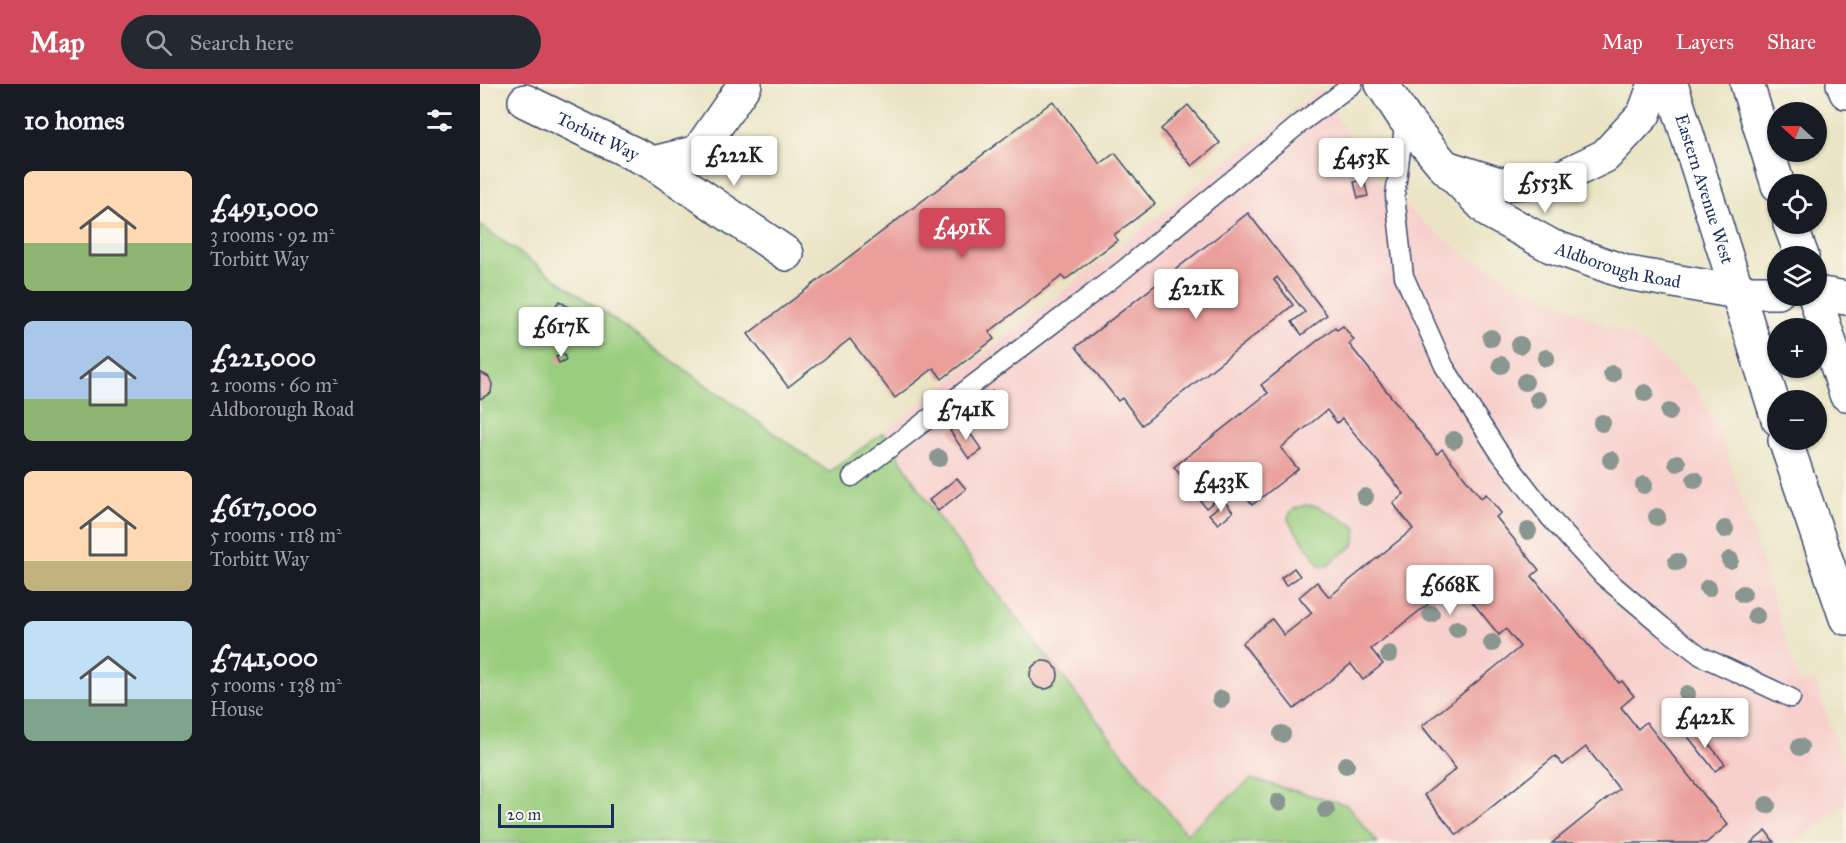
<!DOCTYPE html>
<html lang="en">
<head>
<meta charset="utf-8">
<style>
	body { margin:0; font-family:"IM FELL Great Primer",serif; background:#242831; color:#f1f3f6; height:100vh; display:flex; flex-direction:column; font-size:22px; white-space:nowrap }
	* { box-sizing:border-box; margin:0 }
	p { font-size:20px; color:#9ea1a6 }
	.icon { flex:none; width:33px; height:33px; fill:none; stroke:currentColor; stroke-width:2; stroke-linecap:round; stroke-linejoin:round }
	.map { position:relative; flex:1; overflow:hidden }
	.details { display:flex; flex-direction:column; background:#171b24; width:480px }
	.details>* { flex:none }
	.needle { width:39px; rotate:291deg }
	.buttons { position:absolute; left:1287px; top:18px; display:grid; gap:12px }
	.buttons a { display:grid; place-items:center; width:60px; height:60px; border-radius:50%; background:#171b24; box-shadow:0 2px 4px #0004; font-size:30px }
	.scale { position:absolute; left:18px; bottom:15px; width:116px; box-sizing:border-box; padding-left:6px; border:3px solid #1b2f5e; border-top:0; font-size:16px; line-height:21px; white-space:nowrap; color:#1b2f5e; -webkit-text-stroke:4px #fbf7ec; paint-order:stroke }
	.price { position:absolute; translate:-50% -51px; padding:0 14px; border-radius:6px; background:#fff; color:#222; font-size:20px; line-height:39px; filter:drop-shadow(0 2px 3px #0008) }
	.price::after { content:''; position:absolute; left:50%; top:36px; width:18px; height:14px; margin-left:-9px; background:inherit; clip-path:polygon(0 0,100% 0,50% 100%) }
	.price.active { background:#d1495b; color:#fff }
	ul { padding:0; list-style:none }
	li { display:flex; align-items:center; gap:18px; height:150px; padding:0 24px }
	li span { display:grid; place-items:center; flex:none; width:168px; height:120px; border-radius:9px; color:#555 }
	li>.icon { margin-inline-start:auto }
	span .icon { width:72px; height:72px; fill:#fffc; stroke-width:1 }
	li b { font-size:26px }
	h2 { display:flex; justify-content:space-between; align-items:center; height:72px; padding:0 24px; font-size:26px }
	header { display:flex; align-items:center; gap:36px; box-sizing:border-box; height:84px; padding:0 30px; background:#d1495b; color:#fff }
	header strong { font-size:28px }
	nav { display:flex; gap:33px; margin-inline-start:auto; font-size:21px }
	.search { width:420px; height:54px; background:#242831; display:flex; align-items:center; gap:15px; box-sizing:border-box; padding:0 21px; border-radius:33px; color:#9ea1a6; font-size:22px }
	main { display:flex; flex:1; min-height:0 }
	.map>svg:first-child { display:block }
	.built { fill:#f7d0cd }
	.green { fill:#9ace7f; stroke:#5a7e6e; stroke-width:1.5 }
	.building { fill:#ea9f9b }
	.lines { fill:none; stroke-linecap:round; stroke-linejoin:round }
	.service-casing { stroke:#3a4a6d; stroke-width:21 }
	.minor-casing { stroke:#3a4a6d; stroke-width:36 }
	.tertiary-casing { stroke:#3a4a6d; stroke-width:36 }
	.trunk-casing { stroke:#3a4a6d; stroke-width:36 }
	.service { stroke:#fff; stroke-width:18 }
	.minor { stroke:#fff; stroke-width:33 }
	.tertiary { stroke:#fff; stroke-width:33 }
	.trunk { stroke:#fff; stroke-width:33 }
	.tree { fill:#8a9690 }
	.labels { text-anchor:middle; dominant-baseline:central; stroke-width:4.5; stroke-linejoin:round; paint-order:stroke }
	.street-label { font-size:18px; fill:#1b2f5e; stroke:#fbf7ec }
</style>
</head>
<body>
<header>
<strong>Map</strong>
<div class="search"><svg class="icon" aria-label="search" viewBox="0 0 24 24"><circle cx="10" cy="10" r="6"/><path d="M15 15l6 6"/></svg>Search here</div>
<nav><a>Map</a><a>Layers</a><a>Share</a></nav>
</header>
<main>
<section class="details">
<h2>10 homes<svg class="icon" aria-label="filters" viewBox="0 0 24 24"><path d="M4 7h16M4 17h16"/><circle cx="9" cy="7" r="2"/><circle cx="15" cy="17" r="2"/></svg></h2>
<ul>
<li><span style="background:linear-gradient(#ffd9b3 60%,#8fb573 0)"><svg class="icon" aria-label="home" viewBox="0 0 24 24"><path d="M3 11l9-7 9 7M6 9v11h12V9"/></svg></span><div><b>£491,000</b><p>3 rooms · 92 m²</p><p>Torbitt Way</p></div></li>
<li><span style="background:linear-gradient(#a9c7e8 65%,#8fb573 0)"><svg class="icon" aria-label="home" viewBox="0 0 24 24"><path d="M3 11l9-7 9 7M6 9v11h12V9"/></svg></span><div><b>£221,000</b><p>2 rooms · 60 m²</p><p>Aldborough Road</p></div></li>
<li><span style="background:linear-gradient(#ffd9b3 75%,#c2b280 0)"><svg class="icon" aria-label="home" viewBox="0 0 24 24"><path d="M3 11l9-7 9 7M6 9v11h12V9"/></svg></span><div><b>£617,000</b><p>5 rooms · 118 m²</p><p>Torbitt Way</p></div></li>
<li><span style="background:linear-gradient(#bfe0f5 65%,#7fa58c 0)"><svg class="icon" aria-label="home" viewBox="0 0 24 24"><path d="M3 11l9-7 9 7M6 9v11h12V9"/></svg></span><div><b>£741,000</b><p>5 rooms · 138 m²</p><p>House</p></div></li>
</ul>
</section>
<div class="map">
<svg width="1366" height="759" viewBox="0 0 1366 759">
	<rect width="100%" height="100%" fill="#fbf7ec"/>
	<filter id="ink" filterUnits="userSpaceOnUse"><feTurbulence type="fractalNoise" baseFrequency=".0167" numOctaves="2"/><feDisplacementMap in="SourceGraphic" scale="12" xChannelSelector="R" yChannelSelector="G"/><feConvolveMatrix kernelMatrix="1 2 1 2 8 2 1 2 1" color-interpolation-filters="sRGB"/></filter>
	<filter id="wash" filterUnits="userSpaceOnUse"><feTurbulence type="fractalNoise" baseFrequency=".008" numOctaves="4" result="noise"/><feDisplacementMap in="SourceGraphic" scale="24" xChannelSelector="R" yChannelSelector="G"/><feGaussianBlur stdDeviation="1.35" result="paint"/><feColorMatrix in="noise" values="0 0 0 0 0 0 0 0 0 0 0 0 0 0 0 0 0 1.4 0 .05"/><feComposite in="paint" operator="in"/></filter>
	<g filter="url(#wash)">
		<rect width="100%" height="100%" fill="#eae4c4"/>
		<!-- built -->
		<polygon class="built" points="839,5 871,54 890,89 948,142 988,172 1031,196 1115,237 1142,247 1170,264 1217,306 1236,338 1248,372 1320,600 1335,596 1366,688 1366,719 1314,759 0,759 0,141 349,388 403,349"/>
		<!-- green -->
		<g class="green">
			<polygon points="0,141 349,388 403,349 457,432 706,750 771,695 867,721 898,759 0,759"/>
			<path d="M826,421l13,2 34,18 4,4 -3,16 -28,21h-5l-3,-3 -30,-43c0,-10 10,-13 18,-15z"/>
		</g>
		<g id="blocks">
			<!-- building -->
			<g class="building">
				<polygon points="573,17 620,80 635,69 675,120 634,151 638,156 585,196 582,192 509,248 514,255 462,295 454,284 415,314 370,255 308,303 268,250"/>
				<polygon points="708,21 740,59 712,82 681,45"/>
				<polygon points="884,96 888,112 878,114 874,98"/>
				<polygon points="768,129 847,231 822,251 812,238 825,228 797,193 794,196 813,221 662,341 642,314 638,317 596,263"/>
				<polygon points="79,217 90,224 86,230 75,223"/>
				<polygon points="863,242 874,256 869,260 957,370 962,365 1001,414 1006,410 1021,429 1016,433 1059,486 1052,492 1139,599 1142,597 1154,612 1141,623 1158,645 1166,638 1248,741 1226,759 1072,759 1139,705 1106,663 1083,681 1075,672 977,751 944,711 976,685 942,642 1040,563 1026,545 1019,551 976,498 891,565 903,580 883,596 871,580 814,625 762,559 792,535 804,551 832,529 819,513 837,498 849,513 933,445 913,419 924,410 862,334 857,339 847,326 801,364 818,385 772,421 756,400 726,424 694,383 788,309 781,301 855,243 857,246"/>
				<polygon points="84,270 86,276 79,279 76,273"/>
				<polygon points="0,288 9,293 12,300 11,309 0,315"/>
				<polygon points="512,307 523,320 504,334 494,322"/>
				<polygon points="482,338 502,366 489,375 470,347"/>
				<polygon points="477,394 486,405 458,427 449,416"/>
				<polygon points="745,418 753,428 738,440 729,430"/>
				<polygon points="814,484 820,492 806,502 801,494"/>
				<circle cx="564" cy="591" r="14"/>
				<polygon points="1215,642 1245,680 1235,687 1206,650"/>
				<polygon points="1286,747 1294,758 1271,759"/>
			</g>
		</g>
	</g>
	<g filter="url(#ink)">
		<use href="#blocks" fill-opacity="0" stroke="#3a4a6d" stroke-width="1.5"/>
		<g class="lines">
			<!-- service casing -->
			<g class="service-casing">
				<g id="service">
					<polyline points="925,35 915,112 924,192 964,282 1017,365 1071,435 1123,492 1183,543 1221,572 1311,614"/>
					<polyline points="372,393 642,187 822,38 873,0"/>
				</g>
			</g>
			<!-- minor casing -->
			<g class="minor-casing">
				<g id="minor">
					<path id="s1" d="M902,0l23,35 40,48 45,45 61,34 77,27 109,19"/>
					<polyline points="1363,0 1366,8"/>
					<path id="s2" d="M45,17l128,62 45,-11 47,-68"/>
					<polyline points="173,79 307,170"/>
				</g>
			</g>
			<!-- tertiary casing -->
			<g class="tertiary-casing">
				<g id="tertiary">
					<polyline points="1257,208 1298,208"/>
					<polyline points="1336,209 1366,214"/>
				</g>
			</g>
			<!-- trunk casing -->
			<g class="trunk-casing">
				<g id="trunk">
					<path id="s3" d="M1191,0l107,335"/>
					<polyline points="1267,0 1298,101"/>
					<polyline points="965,83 1019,100 1075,96 1125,72 1164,30 1175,0"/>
					<polyline points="1310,140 1322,172"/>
					<polyline points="1335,212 1366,310"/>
					<polyline points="1305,356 1366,534"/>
				</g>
			</g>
			<!-- service -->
			<use href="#service" class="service"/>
			<!-- minor -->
			<use href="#minor" class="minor"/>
			<!-- tertiary -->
			<use href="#tertiary" class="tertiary"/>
			<!-- trunk -->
			<use href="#trunk" class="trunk"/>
		</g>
		<!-- trees -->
		<g class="tree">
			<circle cx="1011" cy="254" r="9"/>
			<circle cx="1040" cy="261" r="9"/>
			<circle cx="1066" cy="274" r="9"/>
			<circle cx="1021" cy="281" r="9"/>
			<circle cx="1132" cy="290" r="9"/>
			<circle cx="1045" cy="298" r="9"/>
			<circle cx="1165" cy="309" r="9"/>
			<circle cx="1058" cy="316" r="9"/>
			<circle cx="1189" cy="328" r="9"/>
			<circle cx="1122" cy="339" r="9"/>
			<circle cx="974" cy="356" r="9"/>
			<circle cx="459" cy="374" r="9"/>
			<circle cx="1131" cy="376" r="9"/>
			<circle cx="1197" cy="379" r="9"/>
			<circle cx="1215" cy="396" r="9"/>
			<circle cx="1164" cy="401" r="9"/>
			<circle cx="885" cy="413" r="9"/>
			<circle cx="1177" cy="433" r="9"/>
			<circle cx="1245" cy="445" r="9"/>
			<circle cx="1048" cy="447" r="9"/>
			<circle cx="1250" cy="476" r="9"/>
			<circle cx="1197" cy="478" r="9"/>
			<circle cx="1228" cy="504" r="9"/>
			<circle cx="1263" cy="510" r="9"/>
			<circle cx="951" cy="530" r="9"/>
			<circle cx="1276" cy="532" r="9"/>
			<circle cx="977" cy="545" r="9"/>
			<circle cx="1012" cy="559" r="9"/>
			<circle cx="909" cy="570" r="9"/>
			<circle cx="1207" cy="610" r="9"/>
			<circle cx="741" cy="615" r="9"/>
			<circle cx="802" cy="650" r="9"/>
			<circle cx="1320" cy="663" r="9"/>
			<circle cx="866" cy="681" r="9"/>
			<circle cx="799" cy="718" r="9"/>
			<circle cx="1287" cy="721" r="9"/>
			<circle cx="846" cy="726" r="9"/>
		</g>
	</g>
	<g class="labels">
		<!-- street labels -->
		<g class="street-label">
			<text stroke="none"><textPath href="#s2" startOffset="81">Torbitt Way</textPath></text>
			<text stroke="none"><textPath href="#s3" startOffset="110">Eastern Avenue West</textPath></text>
			<text stroke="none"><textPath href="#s1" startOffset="308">Aldborough Road</textPath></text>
		</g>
	</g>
</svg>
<div class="buttons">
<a><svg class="needle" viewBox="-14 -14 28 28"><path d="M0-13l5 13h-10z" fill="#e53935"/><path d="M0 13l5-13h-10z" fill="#9ea1a6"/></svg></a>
<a><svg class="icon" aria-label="locate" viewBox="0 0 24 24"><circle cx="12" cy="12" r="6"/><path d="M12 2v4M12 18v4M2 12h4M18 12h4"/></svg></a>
<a><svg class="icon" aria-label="layers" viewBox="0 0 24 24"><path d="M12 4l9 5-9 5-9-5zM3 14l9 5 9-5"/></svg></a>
<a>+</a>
<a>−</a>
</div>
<div class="scale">20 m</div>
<b class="price" style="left:254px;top:103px">£222K</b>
<b class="price" style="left:881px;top:105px">£453K</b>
<b class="price" style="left:1065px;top:130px">£553K</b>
<b class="price active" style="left:482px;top:175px">£491K</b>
<b class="price" style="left:716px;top:236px">£221K</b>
<b class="price" style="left:81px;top:274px">£617K</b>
<b class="price" style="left:486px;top:357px">£741K</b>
<b class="price" style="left:741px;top:429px">£433K</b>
<b class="price" style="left:970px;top:532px">£668K</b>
<b class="price" style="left:1225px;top:665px">£422K</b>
</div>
</main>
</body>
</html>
